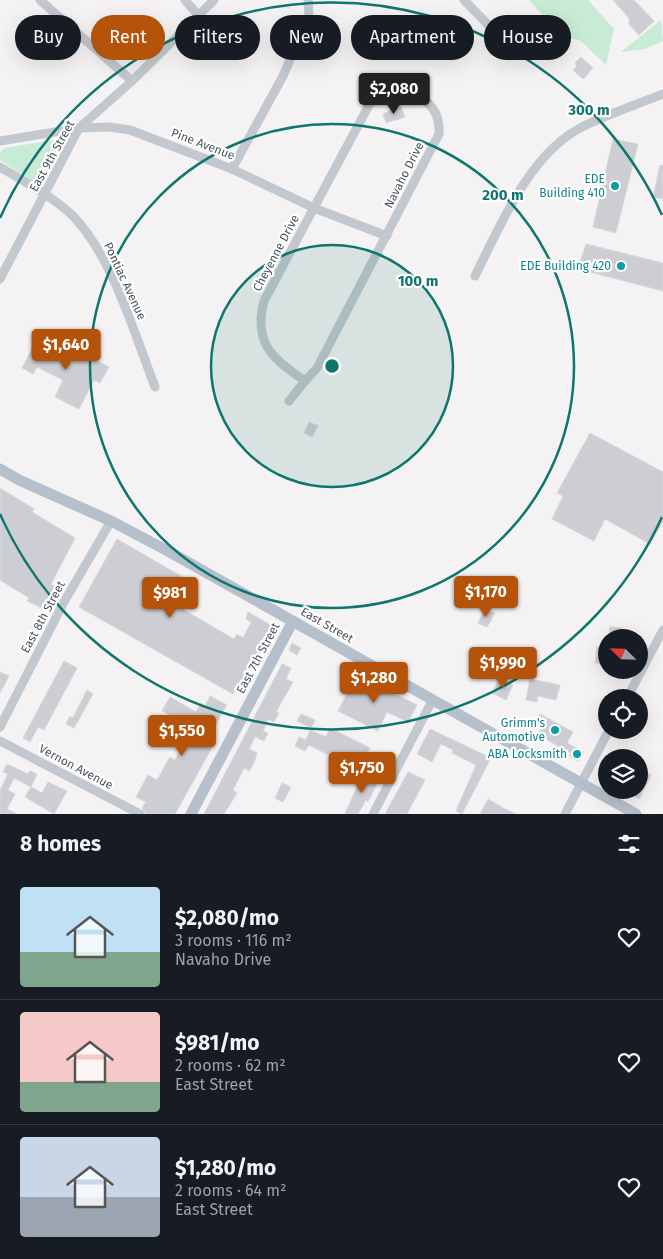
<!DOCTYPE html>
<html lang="en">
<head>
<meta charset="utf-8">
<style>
	body { margin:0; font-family:"Fira Sans",sans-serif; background:#242831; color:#f1f3f6; height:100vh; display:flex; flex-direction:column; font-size:19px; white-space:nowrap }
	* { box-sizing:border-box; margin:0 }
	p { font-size:16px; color:#9ea1a6 }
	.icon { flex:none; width:28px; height:28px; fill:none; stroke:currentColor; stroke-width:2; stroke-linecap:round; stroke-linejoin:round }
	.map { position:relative; height:814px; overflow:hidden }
	.panel { display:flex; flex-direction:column; background:#171b24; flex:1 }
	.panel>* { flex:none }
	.hud { position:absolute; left:15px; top:15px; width:634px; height:45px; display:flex; gap:10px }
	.needle { width:32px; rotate:293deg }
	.buttons { position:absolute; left:598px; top:629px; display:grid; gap:10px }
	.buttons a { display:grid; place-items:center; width:50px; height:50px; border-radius:50%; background:#171b24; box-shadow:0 5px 20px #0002; font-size:25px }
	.price { position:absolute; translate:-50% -42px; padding:0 11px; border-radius:5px; background:#b45309; color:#fff; font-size:16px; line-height:32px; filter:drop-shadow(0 1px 2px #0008) }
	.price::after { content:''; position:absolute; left:50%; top:30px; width:15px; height:11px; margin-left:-8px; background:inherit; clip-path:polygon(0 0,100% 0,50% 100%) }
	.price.active { background:#222; color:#fff }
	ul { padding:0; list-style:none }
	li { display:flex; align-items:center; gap:15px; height:125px; padding:0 20px }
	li+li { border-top:1px solid #363941 }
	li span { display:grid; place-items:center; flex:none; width:140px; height:100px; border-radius:5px; color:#555 }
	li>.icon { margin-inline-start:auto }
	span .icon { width:60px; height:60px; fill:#fffc; stroke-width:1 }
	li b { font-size:21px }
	h2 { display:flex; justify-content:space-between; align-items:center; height:60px; padding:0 20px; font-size:21px }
	.tag { padding:0 18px; border-radius:22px; background:#171b24; box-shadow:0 5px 20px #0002; font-size:18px; line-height:45px }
	.tag.active { background:#b45309; color:#fff }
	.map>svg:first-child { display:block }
	.green { fill:#c7ebd5 }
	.building { fill:#cdced3; stroke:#d6d8dc }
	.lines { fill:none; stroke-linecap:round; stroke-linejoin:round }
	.minor { stroke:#c2c8ce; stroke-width:9 }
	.major { stroke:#b5c0cc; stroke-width:11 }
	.ring { fill:none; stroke:#0f766e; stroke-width:2.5 }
	.culture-dot { fill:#0f9aa8; stroke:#fff; stroke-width:2 }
	.labels { text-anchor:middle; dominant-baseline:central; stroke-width:4.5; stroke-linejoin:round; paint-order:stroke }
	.street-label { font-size:12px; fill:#4c545d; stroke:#fff }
	.culture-label { font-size:12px; fill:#0d838f; stroke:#fff; text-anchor:end }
	.centre { fill:#0f766e; stroke:#fff; stroke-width:2.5 }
	.ring-label { font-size:15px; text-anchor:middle; font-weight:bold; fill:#0f766e; stroke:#fff; stroke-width:4.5; stroke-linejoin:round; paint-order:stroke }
</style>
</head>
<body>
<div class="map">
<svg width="663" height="814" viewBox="0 0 663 814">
	<rect width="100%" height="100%" fill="#f4f2f2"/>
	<!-- green -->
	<g class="green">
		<polygon points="529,0 588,0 614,29 606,65 581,41 561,35"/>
		<polygon points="661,20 663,41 645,49 621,52"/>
		<polygon points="53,140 59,148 42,181 34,182 0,160 0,152 5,148"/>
	</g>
	<!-- building -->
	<g class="building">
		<polygon points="613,0 634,0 654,21 639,35 629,24 629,18"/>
		<polygon points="581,57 593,68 583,79 573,70 577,66 575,63"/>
		<polygon points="401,106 405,117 386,123 383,114"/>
		<polygon points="613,139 638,144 616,233 593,227"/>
		<polygon points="660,165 663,166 663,199 653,197"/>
		<polygon points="586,244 663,263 663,291 578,269"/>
		<polygon points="41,332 52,338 47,349 72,363 79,351 109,367 100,383 94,380 79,409 55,397 63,380 37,367 33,374 22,368"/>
		<polygon points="309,422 318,426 312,437 304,433"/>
		<polygon points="590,433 663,472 663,521 650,544 605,519 594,541 552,519 563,496 557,493"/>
		<polygon points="0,488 34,509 32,512 75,538 51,584 58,588 46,610 27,601 29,598 0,580"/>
		<polygon points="117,539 186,579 172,603 234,639 237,634 243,638 251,622 246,619 248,612 274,627 245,681 241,679 233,694 79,607"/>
		<polygon points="485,609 495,613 487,627 478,623"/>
		<polygon points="610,627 622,628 621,638 609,638"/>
		<polygon points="292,643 301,648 297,655 289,650"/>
		<polygon points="597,647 606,648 606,665 595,663"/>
		<polygon points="64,661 77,668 44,730 38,727 30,742 23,738"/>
		<polygon points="282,664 291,668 286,679 293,682 276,712 279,713 274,722 268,719 263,731 268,733 264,741 255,737 249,749 257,753 254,763 249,771 244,768 233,790 237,793 224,814 204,814"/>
		<polygon points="0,672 9,676 0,693"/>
		<polygon points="357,675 417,705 408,722 387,712 378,731 338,711"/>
		<polygon points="499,679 513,685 506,700 492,693"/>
		<polygon points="530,679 560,685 556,700 538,696 537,702 526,700"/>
		<polygon points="87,690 93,694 74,728 66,724 70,716 73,718"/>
		<polygon points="210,696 227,705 207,740 214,744 175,814 146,814 142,808 146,802 136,797 148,775 157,780 170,757 175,760 191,732 172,721 174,717 162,711 170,697 196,712 201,703 205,706"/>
		<polygon points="301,714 315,720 311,728 297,721"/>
		<polygon points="540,714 573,732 567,743 584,752 579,761 569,756 571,753 538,735 541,729 533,725"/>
		<polygon points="330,728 370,748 359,770 309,745 305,751 295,746 299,737 306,740 310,730 326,737"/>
		<polygon points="430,729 491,758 462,814 456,811 476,765 452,753 453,750 441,744 432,762 417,754"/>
		<polygon points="7,764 28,774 30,771 37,774 31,787 14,778 8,790 15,794 7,809 17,814 0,814 0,790 8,774 3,772"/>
		<polygon points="642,770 651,775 639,799 624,790 639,790 639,776"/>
		<polygon points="408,772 425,780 417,795 407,814 385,814"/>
		<polygon points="363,773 378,781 368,802 366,800 358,814 345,814"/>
		<polygon points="48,782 67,791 54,814 25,797 31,787 42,793"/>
		<polygon points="282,783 291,787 283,802 275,798"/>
		<polygon points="488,799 503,808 516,814 480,814"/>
	</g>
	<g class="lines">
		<!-- minor -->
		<g class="minor">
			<polyline points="40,0 132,81"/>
			<polyline points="185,0 198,15"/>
			<polyline points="464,0 510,47"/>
			<path d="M394,90c26,2 47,16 45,44l-122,234 -12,13c-33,-23 -52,-38 -41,-80l105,-196c7,-9 14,-13 25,-15z"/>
			<polyline points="0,141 79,128 110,127 130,130 232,169 314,208 387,236"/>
			<path d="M0,167c25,15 52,29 73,49 39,40 62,119 82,171"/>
			<polyline points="232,169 283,76 309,15 308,0"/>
			<path d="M475,276c25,-50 55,-123 107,-149 26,-13 54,-22 81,-33"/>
			<polyline points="0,279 79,128 132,81 214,0"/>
			<polyline points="289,401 305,381"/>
			<polyline points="627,698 663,630"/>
			<polyline points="0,727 64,602 111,521"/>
			<polyline points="0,741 140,814"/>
			<polyline points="373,814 432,701"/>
			<polyline points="565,814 609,730"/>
		</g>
		<!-- major -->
		<g class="major">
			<polyline points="0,469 19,480 111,521 166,550 636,814"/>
			<polyline points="191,814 293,621"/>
		</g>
	</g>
	<!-- distance rings -->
	<circle cx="332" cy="366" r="121" fill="#0f766e" fill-opacity=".12"/>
	<g class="ring">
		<circle cx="332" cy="366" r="121"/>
		<circle cx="332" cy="366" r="242"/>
		<path d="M662 517A363 363 0 0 1 0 514M0 218A363 363 0 0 1 662 215"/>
	</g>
	<!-- markers -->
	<g class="culture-dot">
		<circle cx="615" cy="186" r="5"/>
		<circle cx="621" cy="266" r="5"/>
		<circle cx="555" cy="730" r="5"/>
		<circle cx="577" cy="754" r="5"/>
	</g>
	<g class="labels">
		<!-- street labels -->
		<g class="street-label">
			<text transform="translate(203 144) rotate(21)">Pine Avenue</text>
			<text transform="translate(52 156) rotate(-61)">East 9th Street</text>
			<text transform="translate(404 175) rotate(-63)">Navaho Drive</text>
			<text transform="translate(276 253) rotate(-62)">Cheyenne Drive</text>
			<text transform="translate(125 281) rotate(65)">Pontiac Avenue</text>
			<text transform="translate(43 617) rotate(-62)">East 8th Street</text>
			<text transform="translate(327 625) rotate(30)">East Street</text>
			<text transform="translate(258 658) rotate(-62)">East 7th Street</text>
			<text transform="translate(76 767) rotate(28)">Vernon Avenue</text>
		</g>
		<!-- culture labels -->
		<g class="culture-label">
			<text x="605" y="179">EDE<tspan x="605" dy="14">Building 410</tspan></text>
			<text x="611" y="266">EDE Building 420</text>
			<text x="545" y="723">Grimm's<tspan x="545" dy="14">Automotive</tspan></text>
			<text x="567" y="754">ABA Locksmith</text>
		</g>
	</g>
	<circle cx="332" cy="366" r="8" class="centre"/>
	<g class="ring-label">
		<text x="589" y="115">300 m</text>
		<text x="503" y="200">200 m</text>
		<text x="418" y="286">100 m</text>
	</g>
</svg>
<div class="buttons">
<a><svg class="needle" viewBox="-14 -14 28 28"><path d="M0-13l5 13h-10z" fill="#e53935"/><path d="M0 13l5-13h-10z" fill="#9ea1a6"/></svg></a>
<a><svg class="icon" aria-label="locate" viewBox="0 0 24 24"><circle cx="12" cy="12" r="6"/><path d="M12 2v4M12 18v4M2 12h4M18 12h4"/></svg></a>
<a><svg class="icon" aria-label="layers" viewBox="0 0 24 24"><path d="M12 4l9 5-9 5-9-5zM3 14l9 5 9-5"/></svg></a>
</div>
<b class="price active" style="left:394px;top:115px">$2,080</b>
<b class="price" style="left:66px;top:371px">$1,640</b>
<b class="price" style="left:486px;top:618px">$1,170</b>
<b class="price" style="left:170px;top:619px">$981</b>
<b class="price" style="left:503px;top:689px">$1,990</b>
<b class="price" style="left:374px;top:704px">$1,280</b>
<b class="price" style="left:182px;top:757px">$1,550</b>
<b class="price" style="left:362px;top:794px">$1,750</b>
<div class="hud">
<a class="tag">Buy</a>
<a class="tag active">Rent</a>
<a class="tag">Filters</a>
<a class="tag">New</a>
<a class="tag">Apartment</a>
<a class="tag">House</a>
</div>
</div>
<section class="panel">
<h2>8 homes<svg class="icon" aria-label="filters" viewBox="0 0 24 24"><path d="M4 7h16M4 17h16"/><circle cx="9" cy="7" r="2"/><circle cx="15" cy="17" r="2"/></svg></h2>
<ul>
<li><span style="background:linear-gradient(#bfe0f5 65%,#7fa58c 0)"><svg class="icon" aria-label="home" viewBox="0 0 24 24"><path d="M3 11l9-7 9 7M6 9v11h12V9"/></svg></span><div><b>$2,080/mo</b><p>3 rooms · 116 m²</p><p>Navaho Drive</p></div><svg class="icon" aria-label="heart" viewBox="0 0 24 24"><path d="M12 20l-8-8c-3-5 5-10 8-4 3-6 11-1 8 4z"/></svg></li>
<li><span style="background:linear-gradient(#f6c9c9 70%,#7fa58c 0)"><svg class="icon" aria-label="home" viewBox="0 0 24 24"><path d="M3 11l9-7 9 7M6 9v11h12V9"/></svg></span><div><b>$981/mo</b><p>2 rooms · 62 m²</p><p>East Street</p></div><svg class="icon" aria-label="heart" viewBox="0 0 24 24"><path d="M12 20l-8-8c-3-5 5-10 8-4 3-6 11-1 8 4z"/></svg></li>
<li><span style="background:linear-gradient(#c9d6e8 60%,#9aa5b1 0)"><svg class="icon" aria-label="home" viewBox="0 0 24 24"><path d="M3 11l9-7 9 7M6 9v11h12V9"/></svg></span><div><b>$1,280/mo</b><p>2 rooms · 64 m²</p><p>East Street</p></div><svg class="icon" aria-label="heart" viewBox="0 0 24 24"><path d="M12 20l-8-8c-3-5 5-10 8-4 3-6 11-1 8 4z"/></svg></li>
</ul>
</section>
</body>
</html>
